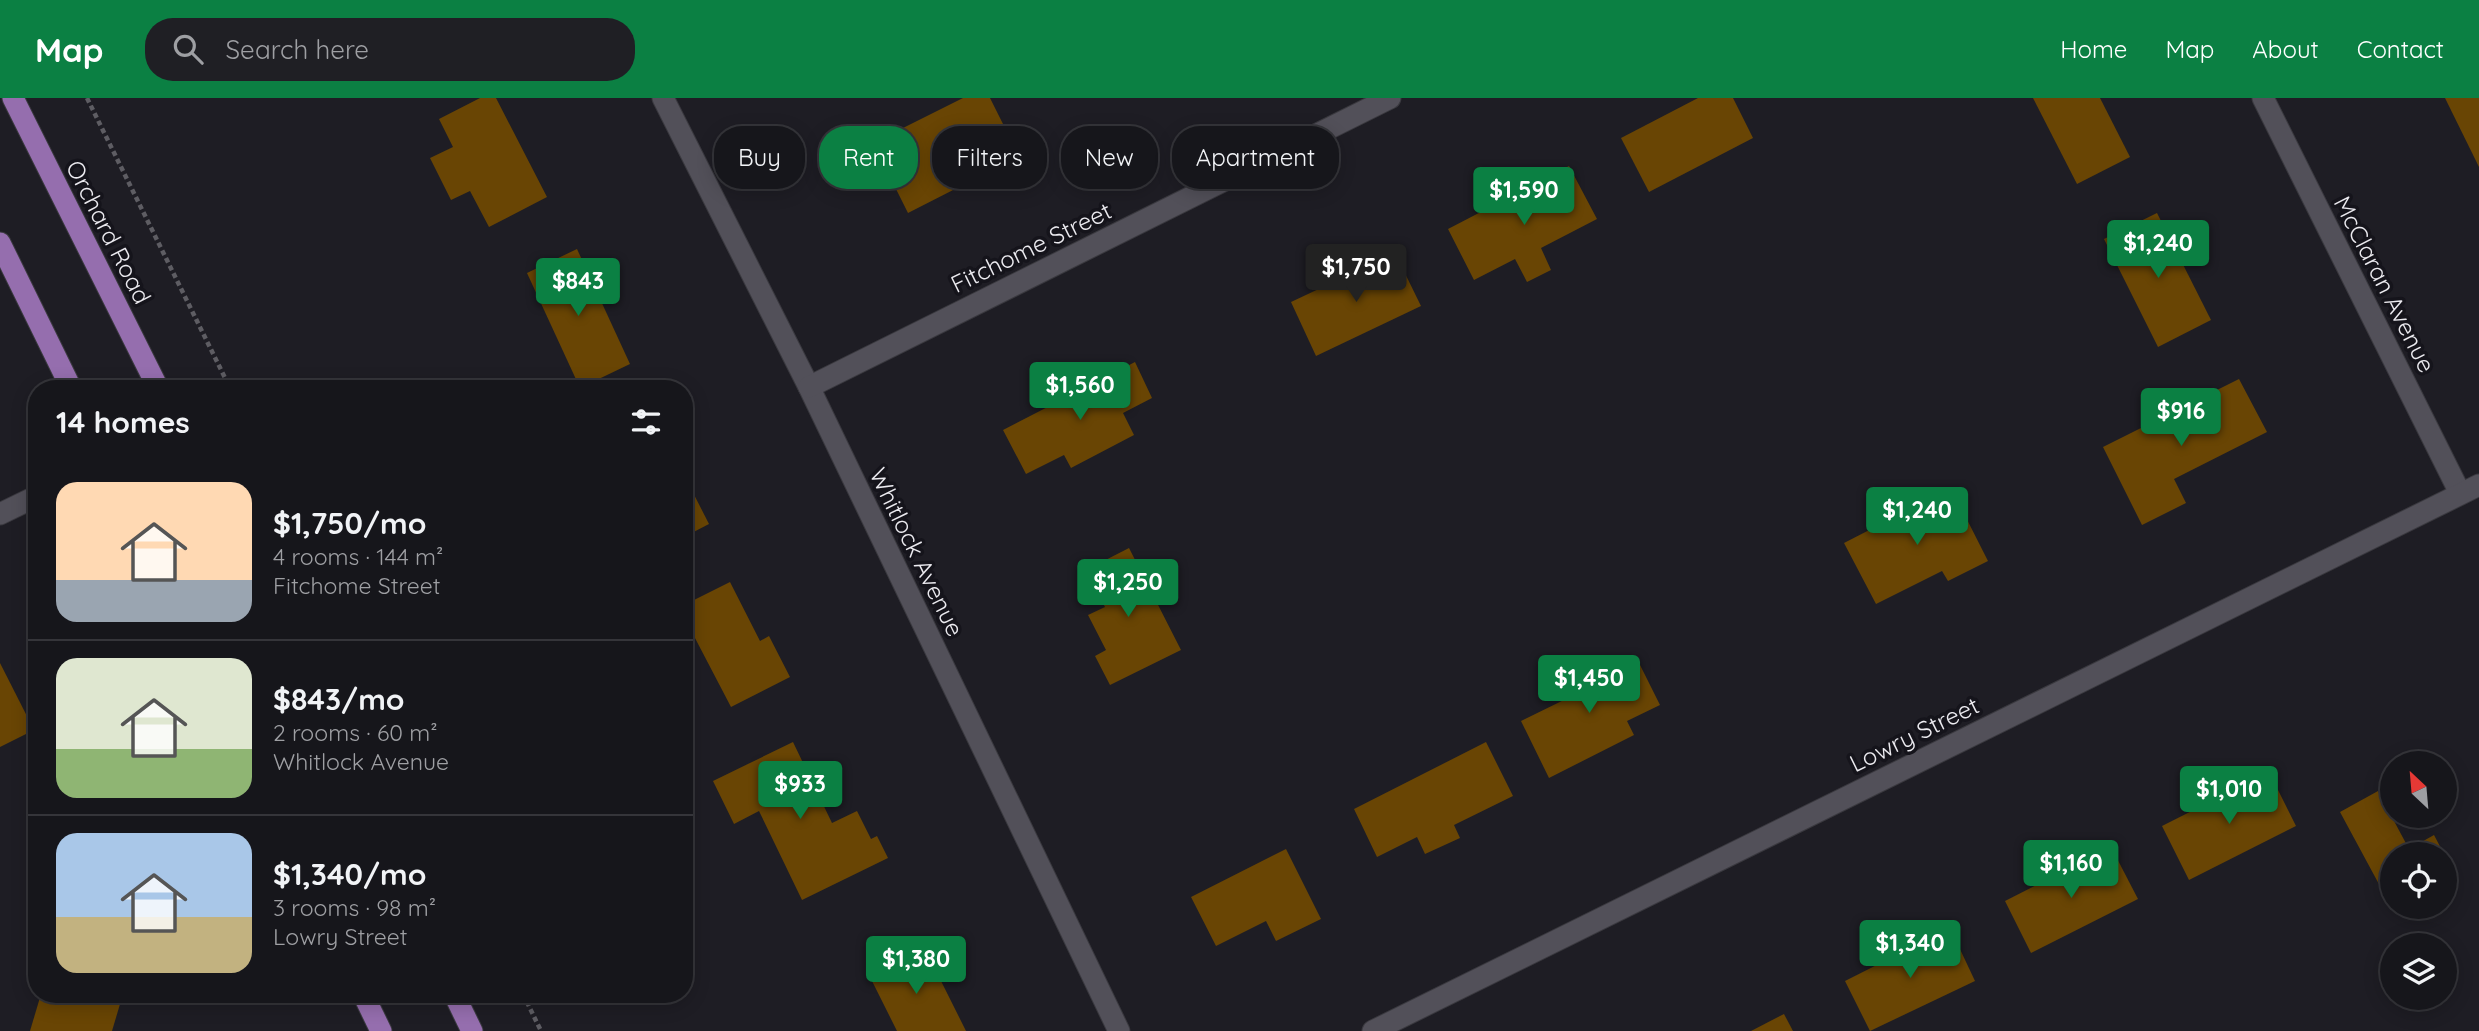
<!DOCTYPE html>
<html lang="en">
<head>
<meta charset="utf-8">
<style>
	body { margin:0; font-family:Quicksand,sans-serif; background:#1f1f24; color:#f1f3f6; height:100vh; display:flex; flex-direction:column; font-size:26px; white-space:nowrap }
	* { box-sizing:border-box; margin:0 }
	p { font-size:23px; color:#9e9fa3 }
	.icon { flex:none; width:38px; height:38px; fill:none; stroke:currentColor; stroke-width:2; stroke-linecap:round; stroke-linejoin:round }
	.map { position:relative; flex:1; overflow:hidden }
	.panel { position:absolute; left:28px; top:282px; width:665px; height:623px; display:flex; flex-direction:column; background:#16161b; border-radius:28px; box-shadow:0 4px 18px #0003,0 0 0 2px #35353a }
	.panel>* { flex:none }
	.hud { position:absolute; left:714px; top:28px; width:665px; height:63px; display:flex; gap:14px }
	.needle { width:46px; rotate:334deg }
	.buttons { position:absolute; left:2380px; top:653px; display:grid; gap:14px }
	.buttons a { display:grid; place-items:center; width:77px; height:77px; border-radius:50%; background:#16161b; box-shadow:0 4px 18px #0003,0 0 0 2px #35353a; font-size:35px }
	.price { position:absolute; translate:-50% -60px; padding:0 16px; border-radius:7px; background:#0b8043; color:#fff; font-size:23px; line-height:46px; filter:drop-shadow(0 2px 4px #0008) }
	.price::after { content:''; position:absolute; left:50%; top:42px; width:21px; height:16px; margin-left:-10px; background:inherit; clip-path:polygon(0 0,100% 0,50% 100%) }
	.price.selected { background:#222; color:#fff }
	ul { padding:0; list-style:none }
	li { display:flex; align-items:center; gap:21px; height:175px; padding:0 28px }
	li+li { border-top:2px solid #35353a }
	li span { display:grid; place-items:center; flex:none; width:196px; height:140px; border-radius:21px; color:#555 }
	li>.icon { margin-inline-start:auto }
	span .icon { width:84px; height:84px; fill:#fffc; stroke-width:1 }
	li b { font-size:30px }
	h2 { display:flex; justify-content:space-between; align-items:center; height:84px; padding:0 28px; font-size:30px }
	.tag { padding:0 24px; border-radius:28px; background:#16161b; box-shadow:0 4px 18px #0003,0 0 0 2px #35353a; font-size:24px; line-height:63px }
	.tag.selected { background:#0b8043; color:#fff }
	header { display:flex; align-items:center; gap:42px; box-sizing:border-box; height:98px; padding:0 35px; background:#0b8043; color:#fff }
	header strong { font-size:33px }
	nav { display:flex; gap:38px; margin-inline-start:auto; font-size:24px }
	.search { width:490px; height:63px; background:#1f1f24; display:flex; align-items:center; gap:18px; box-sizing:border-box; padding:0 24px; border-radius:28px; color:#9e9fa3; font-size:26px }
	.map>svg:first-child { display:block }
	.building { fill:#694504 }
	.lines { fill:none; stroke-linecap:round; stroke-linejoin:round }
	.street-casing { stroke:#3a393f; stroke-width:23 }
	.primary-casing { stroke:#3a393f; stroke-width:23 }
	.path { stroke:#5e5d63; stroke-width:4.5; stroke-dasharray:5 3.5; stroke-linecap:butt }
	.street { stroke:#525059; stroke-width:21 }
	.primary { stroke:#956eae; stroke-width:21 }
	.labels { text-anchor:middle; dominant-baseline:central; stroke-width:7; stroke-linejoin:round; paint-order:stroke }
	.street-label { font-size:24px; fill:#ecebf0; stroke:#15141b }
</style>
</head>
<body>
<header>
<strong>Map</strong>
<div class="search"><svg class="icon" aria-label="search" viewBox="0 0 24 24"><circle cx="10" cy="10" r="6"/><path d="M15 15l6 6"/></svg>Search here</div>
<nav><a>Home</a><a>Map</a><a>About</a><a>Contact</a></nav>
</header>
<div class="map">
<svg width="2479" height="933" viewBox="0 0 2479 933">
	<rect width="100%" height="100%" fill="#1e1d24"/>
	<!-- building -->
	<g class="building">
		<polygon points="480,0 496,0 547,99 489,129 470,93 451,102 430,60 453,49 439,21"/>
		<polygon points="963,0 990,0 1015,50 954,80 959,89 908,115 873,45"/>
		<polygon points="1698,0 1733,0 1753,40 1649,94 1621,40"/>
		<polygon points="2033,0 2100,0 2130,59 2077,86"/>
		<polygon points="2445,0 2479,0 2479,69"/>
		<polygon points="1569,68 1597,121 1541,150 1551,172 1527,184 1515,161 1474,182 1448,131"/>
		<polygon points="2157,115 2211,222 2158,249 2104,141"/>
		<polygon points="577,151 630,266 580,290 527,175"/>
		<polygon points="1395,155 1421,208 1316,258 1291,204"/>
		<polygon points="1135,264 1152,300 1123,315 1134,337 1071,370 1064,357 1026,376 1003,332"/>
		<polygon points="2239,281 2267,334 2174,381 2186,405 2142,427 2103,349"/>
		<polygon points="684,377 709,426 684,439"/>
		<polygon points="1951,390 1988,463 1948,483 1942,473 1876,506 1844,445"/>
		<polygon points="1129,450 1181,552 1110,587 1095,558 1106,552 1088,517 1105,509 1086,472"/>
		<polygon points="730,484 760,543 769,538 790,579 731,609 684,519 684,507"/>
		<polygon points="1588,557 1602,583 1639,565 1660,607 1627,623 1634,637 1549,680 1521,623 1572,598 1559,572"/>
		<polygon points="0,565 34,632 0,649"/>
		<polygon points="793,644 832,725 857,713 871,741 877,738 888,760 802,802 759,713 734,726 713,683"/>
		<polygon points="1486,644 1513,698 1454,727 1460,740 1425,756 1417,739 1377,759 1354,711"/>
		<polygon points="2269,674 2296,728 2189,782 2162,728"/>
		<polygon points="2378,693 2409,751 2434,737 2444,756 2392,756 2392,808 2404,808 2394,814 2340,714"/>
		<polygon points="2111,749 2138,801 2031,855 2005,803"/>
		<polygon points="1286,751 1321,821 1276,843 1266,823 1216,848 1191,799"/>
		<polygon points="2445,758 2457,780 2445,786"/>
		<polygon points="1950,830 1975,883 1870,933 1845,883"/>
		<polygon points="924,849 966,933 897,933 869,877"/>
		<polygon points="41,896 123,896 112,933 30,933"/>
		<polygon points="1784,916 1793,933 1751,933"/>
	</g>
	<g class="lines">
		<!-- street casing -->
		<g class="street-casing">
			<g id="street">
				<polyline points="663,0 809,289 1119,933"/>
				<polyline points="2263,0 2460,395"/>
				<polyline points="809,289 1390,0"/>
				<polyline points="0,416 37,398"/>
				<polyline points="1373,933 2479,387"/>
			</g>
		</g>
		<!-- primary casing -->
		<g class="primary-casing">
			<g id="primary">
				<polyline points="13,0 158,290"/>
				<polyline points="0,145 71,290"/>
				<polyline points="363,896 381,933"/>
				<polyline points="454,896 472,933"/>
			</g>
		</g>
		<!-- path -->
		<g class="path">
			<polyline points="87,0 230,290"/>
			<polyline points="523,896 541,933"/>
		</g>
		<!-- street -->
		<use href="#street" class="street"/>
		<!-- primary -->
		<use href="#primary" class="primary"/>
	</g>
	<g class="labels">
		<!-- street labels -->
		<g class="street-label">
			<text transform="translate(109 134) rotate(63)">Orchard Road</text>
			<text transform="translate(1031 149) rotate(-26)">Fitchome Street</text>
			<text transform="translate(2385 186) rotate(63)">McClaran Avenue</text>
			<text transform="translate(917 454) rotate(64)">Whitlock Avenue</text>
			<text transform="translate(1914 636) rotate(-26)">Lowry Street</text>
		</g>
	</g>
</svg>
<div class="buttons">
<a><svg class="needle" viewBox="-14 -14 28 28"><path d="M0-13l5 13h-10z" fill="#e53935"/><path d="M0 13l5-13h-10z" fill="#9e9fa3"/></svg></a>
<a><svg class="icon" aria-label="locate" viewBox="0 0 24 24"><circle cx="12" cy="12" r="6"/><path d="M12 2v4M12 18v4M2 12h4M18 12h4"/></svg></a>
<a><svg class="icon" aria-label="layers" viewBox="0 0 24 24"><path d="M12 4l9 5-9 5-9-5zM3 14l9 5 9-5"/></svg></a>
</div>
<b class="price" style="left:1524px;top:129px">$1,590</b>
<b class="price" style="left:2158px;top:182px">$1,240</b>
<b class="price selected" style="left:1356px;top:206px">$1,750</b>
<b class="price" style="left:578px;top:220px">$843</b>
<b class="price" style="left:1080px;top:324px">$1,560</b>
<b class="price" style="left:2181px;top:350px">$916</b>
<b class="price" style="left:1917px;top:449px">$1,240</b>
<b class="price" style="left:1128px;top:521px">$1,250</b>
<b class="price" style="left:1589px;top:617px">$1,450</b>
<b class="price" style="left:800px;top:723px">$933</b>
<b class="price" style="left:2229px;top:728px">$1,010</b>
<b class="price" style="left:2071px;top:802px">$1,160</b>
<b class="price" style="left:1910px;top:882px">$1,340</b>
<b class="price" style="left:916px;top:898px">$1,380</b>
<div class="hud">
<a class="tag">Buy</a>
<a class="tag selected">Rent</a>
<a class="tag">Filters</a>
<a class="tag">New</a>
<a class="tag">Apartment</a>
</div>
<section class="panel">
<h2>14 homes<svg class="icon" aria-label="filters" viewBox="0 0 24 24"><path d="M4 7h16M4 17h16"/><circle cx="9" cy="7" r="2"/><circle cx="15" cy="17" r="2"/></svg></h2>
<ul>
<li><span style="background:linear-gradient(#ffd9b3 70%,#9aa5b1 0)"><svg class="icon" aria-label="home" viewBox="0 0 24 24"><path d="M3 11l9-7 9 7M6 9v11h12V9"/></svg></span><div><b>$1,750/mo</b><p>4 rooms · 144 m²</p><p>Fitchome Street</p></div></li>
<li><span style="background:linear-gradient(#dfe7d0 65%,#8fb573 0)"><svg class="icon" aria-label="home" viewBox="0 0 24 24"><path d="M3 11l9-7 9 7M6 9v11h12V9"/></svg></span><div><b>$843/mo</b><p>2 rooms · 60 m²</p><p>Whitlock Avenue</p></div></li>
<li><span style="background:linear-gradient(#a9c7e8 60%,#c2b280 0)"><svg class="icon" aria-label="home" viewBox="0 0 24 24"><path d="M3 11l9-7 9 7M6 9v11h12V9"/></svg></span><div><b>$1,340/mo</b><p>3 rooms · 98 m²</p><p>Lowry Street</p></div></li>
</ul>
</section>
</div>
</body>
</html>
